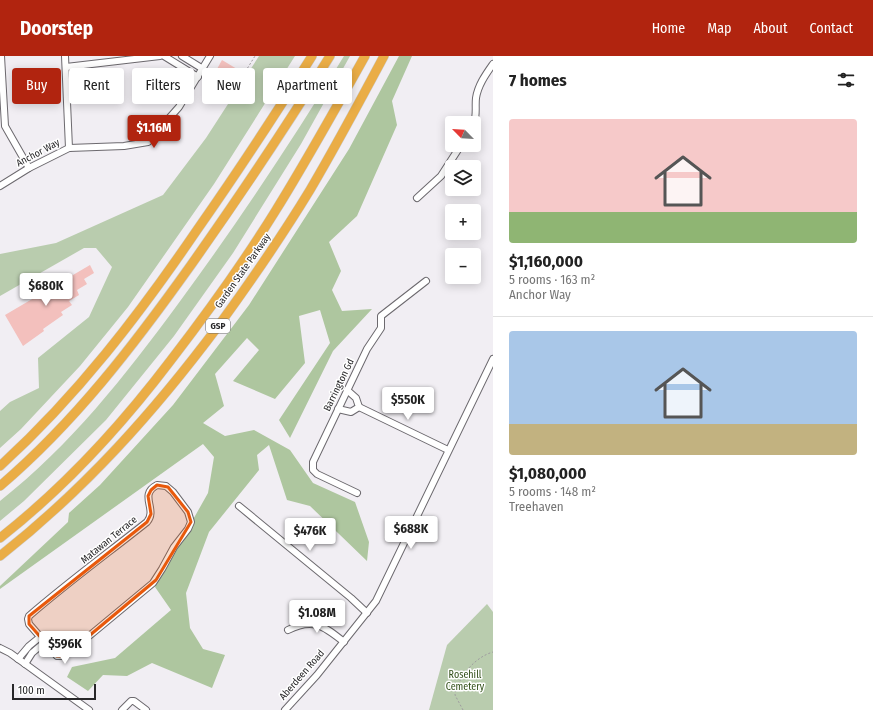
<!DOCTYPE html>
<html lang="en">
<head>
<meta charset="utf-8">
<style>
	body { margin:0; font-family:"Fira Sans Condensed",sans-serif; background:#f6f6f6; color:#222; height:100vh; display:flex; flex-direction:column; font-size:15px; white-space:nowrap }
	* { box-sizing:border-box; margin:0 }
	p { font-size:13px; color:#767676 }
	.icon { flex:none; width:22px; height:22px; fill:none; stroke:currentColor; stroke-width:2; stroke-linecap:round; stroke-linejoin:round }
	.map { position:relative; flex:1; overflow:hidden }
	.details { display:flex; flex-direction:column; background:#fff; width:380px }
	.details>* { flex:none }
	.guide { position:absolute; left:12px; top:12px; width:380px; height:36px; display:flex; gap:8px }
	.needle { width:26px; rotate:294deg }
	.controls { position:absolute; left:445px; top:60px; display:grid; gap:8px }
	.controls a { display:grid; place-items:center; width:36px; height:36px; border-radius:4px; background:#fff; box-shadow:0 2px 10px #0003; font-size:20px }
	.scale { position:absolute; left:12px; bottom:10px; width:84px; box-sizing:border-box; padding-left:4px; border:2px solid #282729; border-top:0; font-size:11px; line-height:14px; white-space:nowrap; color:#282729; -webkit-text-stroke:3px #fff; paint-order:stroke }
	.price { position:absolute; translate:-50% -34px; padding:0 9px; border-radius:4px; background:#fff; color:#222; font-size:13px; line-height:26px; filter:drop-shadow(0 1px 2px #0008) }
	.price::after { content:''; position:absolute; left:50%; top:24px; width:12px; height:9px; margin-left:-6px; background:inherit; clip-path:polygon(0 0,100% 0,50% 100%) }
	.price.selected { background:#b1240f; color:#fff }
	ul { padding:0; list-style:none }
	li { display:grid; align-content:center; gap:8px; height:212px; padding:0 16px }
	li+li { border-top:1px solid #e0e0e0 }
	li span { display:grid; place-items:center; height:124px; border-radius:4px; color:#555 }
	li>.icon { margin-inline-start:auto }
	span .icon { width:72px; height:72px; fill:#fffc; stroke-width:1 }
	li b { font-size:17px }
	h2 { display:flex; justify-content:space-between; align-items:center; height:48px; padding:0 16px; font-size:17px }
	.tag { padding:0 14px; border-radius:4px; background:#fff; box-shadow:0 2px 10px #0003; font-size:14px; line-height:36px }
	.tag.selected { background:#b1240f; color:#fff }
	header { display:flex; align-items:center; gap:24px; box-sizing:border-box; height:56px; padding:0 20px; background:#b1240f; color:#fff }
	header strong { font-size:19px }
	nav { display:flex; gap:22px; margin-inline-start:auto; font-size:14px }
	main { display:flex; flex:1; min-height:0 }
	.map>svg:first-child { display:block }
	.green { fill:#b9ccae }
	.forest { fill:#aec69f }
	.building { fill:#f3c0bd }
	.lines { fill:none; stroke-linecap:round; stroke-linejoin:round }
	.minor-casing { stroke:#6c696e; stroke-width:8 }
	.highway-casing { stroke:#cbcbcc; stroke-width:10 }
	.path { stroke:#9e9b9f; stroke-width:1; stroke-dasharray:2 2; stroke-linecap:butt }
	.minor { stroke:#fff; stroke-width:6 }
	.highway { stroke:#eaad46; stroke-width:9 }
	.marked { fill:#e8590c; fill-opacity:0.2; stroke:#e8590c; stroke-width:3; stroke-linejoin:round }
	.labels { text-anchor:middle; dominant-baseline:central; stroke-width:3; stroke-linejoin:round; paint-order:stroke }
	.shield { fill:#fff; stroke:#686869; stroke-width:1 }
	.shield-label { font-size:9px; font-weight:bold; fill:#282729 }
	.street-label { font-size:10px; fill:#282729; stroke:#fff }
	.park-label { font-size:10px; fill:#2f4d16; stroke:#fff }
</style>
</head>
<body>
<header>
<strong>Doorstep</strong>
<nav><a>Home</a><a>Map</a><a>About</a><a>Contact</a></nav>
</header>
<main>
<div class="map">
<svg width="493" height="654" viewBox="0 0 493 654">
	<rect width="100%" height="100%" fill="#f1eef3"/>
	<!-- green -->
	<g class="green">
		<polygon points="259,0 295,0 214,128 128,251 80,310 21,373 0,392 0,355 10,346 39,332 38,302 89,261 112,211 96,192 84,192 0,240 0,198 56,187 163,139 206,82"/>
		<path d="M344,0h6l-49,88 -68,109 -59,83 -68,84 -82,81 -24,20v-20c71,-56 124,-124 178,-197 59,-80 114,-163 166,-248z"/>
		<polygon points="487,548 493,556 493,654 429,654 447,589"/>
	</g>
	<!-- forest -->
	<polygon class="forest" points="399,0 412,0 392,45 397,69 357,160 329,186 341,215 332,234 342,255 372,253 333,295 290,382 279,364 330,287 320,254 299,260 305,307 275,343 233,325 259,294 247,282 215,318 224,350 203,367 225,380 254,374 290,394 313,427 355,446 369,486 367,505 310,450 287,444 269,389 257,399 259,414 209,476 186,537 190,572 203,593 225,599 212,632 152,607 127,620 103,619 88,635 67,621 72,611 115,602 171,554 155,531 208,437 214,401 203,388 0,533 0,530 68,466 69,457 100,429 173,349 249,249 349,93"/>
	<!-- building -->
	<g class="building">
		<polygon points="222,4 242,16 237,25 217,13"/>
		<polygon points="90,209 94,217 84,223 87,228 77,234 79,239 69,245 72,249 61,256 63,259 43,273 44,275 23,290 5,259"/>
	</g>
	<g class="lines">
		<!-- minor casing -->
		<g class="minor-casing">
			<g id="minor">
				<polyline points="1,0 5,70 29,112"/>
				<polyline points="65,0 69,92"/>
				<polyline points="164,0 198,21"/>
				<polyline points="182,0 203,13"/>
				<polyline points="66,11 160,0"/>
				<path d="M474,67c3,-9 1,-16 2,-25 2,-13 10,-24 17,-34"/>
				<polyline points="0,130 29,112 69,92 124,90 148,86 179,51 210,0"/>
				<polyline points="417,142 441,120 461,89"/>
				<polyline points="359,351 448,394"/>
				<polyline points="338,353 351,356 359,351 356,342 347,334"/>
				<path d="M157,429l9,1 7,6 15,20 3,10 -3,7 -14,18 -12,22 -9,14 -88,73h-8l-28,-32 -1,-5 1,-3c38,-33 79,-63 118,-94 11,-13 -9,-27 10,-37z"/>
				<polyline points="357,437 317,418 313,414 313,406 367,293 381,272 381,260 426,225"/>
				<polyline points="239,450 351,542 367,557"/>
				<path d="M288,574c25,-13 36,-4 56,12"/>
				<polyline points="0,592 10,597 89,654"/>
				<polyline points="18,603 29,590 40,581"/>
				<polyline points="25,608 32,597 45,586"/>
				<polyline points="122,654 131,645 134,645 146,654"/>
				<polyline points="285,654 317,619 376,545 493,303"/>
			</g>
		</g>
		<!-- highway casing -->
		<g class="highway-casing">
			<g id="highway">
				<path d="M0,410c77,-70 139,-151 197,-236 40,-57 78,-115 115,-174"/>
				<path d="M0,430c75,-64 134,-141 191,-221 48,-68 95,-138 139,-209"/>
				<path d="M0,482c65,-51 121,-112 171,-178 37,-48 73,-98 105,-150 31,-50 60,-102 89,-154"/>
				<path d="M0,500c85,-67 154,-144 219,-231 32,-44 63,-89 91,-135 26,-44 50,-89 74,-134"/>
			</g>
		</g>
		<!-- path -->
		<g class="path">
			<polyline points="207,20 234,34 255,0"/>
			<path d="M463,654l-8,-15c3,-18 20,-38 38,-43"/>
		</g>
		<!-- minor -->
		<use href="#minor" class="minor"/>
		<!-- highway -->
		<use href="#highway" class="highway"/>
	</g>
	<!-- marked area -->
	<path class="marked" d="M157,429l11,2 20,25 3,10 -35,58 -91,76h-8l-28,-32v-8l118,-94 4,-8 -3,-18 3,-6z"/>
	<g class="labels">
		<!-- shield labels -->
		<rect class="shield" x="206" y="263" width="24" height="14" rx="3"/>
		<g class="shield-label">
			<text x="218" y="270">GSP</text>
		</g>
		<!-- street labels -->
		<g class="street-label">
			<text transform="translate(38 97) rotate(-28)">Anchor Way</text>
			<text transform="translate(243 215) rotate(-55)">Garden State Parkway</text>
			<text transform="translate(339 329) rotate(-64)">Barrington Gd</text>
			<text transform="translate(109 484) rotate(-39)">Matawan Terrace</text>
			<text transform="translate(302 619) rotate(-49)">Aberdeen Road</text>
		</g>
		<!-- park labels -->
		<g class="park-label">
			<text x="465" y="619">Rosehill<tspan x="465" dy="12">Cemetery</tspan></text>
		</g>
	</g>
</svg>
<div class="controls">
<a><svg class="needle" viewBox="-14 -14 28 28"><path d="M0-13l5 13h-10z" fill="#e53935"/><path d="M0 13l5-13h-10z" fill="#767676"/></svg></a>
<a><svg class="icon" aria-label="layers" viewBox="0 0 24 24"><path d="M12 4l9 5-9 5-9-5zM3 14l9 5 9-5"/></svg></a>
<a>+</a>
<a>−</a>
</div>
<div class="scale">100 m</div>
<b class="price selected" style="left:154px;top:93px">$1.16M</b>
<b class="price" style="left:46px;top:251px">$680K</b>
<b class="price" style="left:408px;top:365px">$550K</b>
<b class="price" style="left:411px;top:494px">$688K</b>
<b class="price" style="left:310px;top:496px">$476K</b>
<b class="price" style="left:317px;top:578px">$1.08M</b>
<b class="price" style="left:65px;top:609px">$596K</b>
<div class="guide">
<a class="tag selected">Buy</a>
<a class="tag">Rent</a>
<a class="tag">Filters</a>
<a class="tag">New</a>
<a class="tag">Apartment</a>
</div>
</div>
<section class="details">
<h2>7 homes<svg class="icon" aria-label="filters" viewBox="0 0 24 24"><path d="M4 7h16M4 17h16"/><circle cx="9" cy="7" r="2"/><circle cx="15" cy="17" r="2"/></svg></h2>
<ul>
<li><span style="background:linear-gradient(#f6c9c9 75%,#8fb573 0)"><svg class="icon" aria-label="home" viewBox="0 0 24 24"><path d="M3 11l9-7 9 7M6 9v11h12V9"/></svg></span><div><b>$1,160,000</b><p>5 rooms · 163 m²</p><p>Anchor Way</p></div></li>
<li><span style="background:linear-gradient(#a9c7e8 75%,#c2b280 0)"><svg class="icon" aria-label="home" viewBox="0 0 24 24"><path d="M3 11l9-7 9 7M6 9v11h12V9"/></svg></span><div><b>$1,080,000</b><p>5 rooms · 148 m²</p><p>Treehaven</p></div></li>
</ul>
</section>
</main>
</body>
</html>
